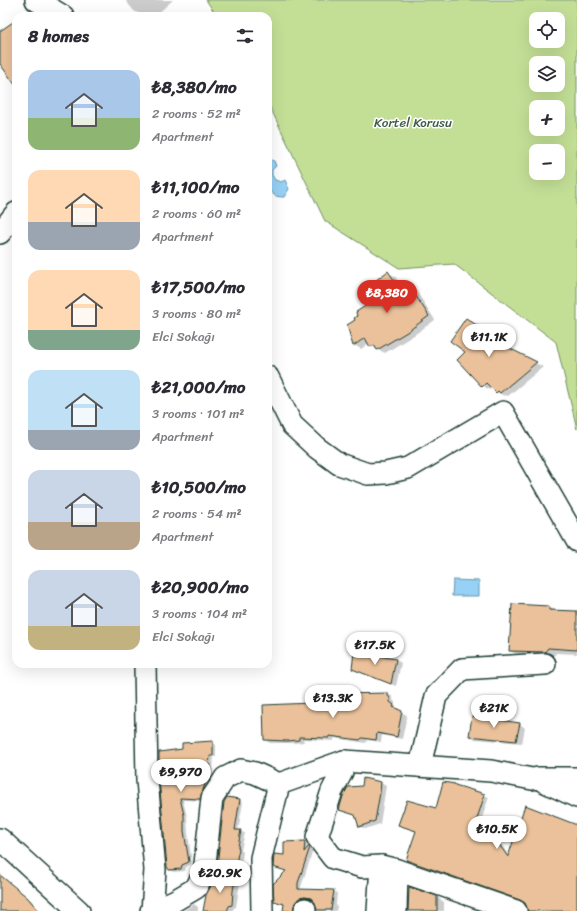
<!DOCTYPE html>
<html lang="en">
<head>
<meta charset="utf-8">
<style>
	body { margin:0; font-family:Sriracha,sans-serif; background:#f7f7f7; color:#2b2b33; height:100vh; display:flex; flex-direction:column; font-size:15px; white-space:nowrap }
	* { box-sizing:border-box; margin:0 }
	p { font-size:13px; color:#7c7c81 }
	.icon { flex:none; width:22px; height:22px; fill:none; stroke:currentColor; stroke-width:2; stroke-linecap:round; stroke-linejoin:round }
	.map { position:relative; flex:1; overflow:hidden }
	.panel { position:absolute; left:12px; top:12px; width:260px; height:656px; display:flex; flex-direction:column; background:#fff; border-radius:12px; box-shadow:0 4px 16px #0002 }
	.panel>* { flex:none }
	.controls { position:absolute; left:529px; top:12px; display:grid; gap:8px }
	.controls a { display:grid; place-items:center; width:36px; height:36px; border-radius:8px; background:#fff; box-shadow:0 4px 16px #0002; font-size:20px }
	.price { position:absolute; translate:-50% -34px; padding:0 9px; border-radius:14px; background:#fff; color:#222; font-size:13px; line-height:26px; filter:drop-shadow(0 1px 2px #0008) }
	.price::after { content:''; position:absolute; left:50%; top:24px; width:12px; height:9px; margin-left:-6px; background:inherit; clip-path:polygon(0 0,100% 0,50% 100%) }
	.price.current { background:#d93025; color:#fff }
	ul { padding:0; list-style:none }
	li { display:flex; align-items:center; gap:12px; height:100px; padding:0 16px }
	li span { display:grid; place-items:center; flex:none; width:112px; height:80px; border-radius:12px; color:#555 }
	li>.icon { margin-inline-start:auto }
	span .icon { width:48px; height:48px; fill:#fffc; stroke-width:1 }
	li b { font-size:17px }
	h2 { display:flex; justify-content:space-between; align-items:center; height:48px; padding:0 16px; font-size:17px }
	.map>svg:first-child { display:block }
	.green { fill:#c3df96; stroke:#718e65; fill-rule:evenodd }
	.water { fill:#97d1f6; stroke:#6796a8 }
	.shadow { fill:#0003 }
	.building { fill:#eac19a; stroke:#1f3d34 }
	.lines { fill:none; stroke-linecap:round; stroke-linejoin:round }
	.minor-casing { stroke:#1f3d34; stroke-width:24 }
	.minor { stroke:#fff; stroke-width:21 }
	.labels { text-anchor:middle; dominant-baseline:central; stroke-width:3; stroke-linejoin:round; paint-order:stroke }
	.park-label { font-size:13px; fill:#405d48; stroke:#fff }
</style>
</head>
<body>
<div class="map">
<svg width="577" height="911" viewBox="0 0 577 911">
	<rect width="100%" height="100%" fill="#fff"/>
	<filter id="ink" filterUnits="userSpaceOnUse"><feTurbulence type="fractalNoise" baseFrequency=".025" numOctaves="2"/><feDisplacementMap in="SourceGraphic" scale="8" xChannelSelector="R" yChannelSelector="G"/><feConvolveMatrix kernelMatrix="1 2 1 2 8 2 1 2 1" color-interpolation-filters="sRGB"/></filter>
	<g filter="url(#ink)">
		<!-- green -->
		<path class="green" d="M206,0h371v429l-21,-87 -102,-78 -55,4 -74,-47 -57,-118v-87h-51zM536,19h22v22h-22zM536,63h22v22h-22zM536,107h22v22h-22zM536,151h22v22h-22z"/>
		<!-- water -->
		<g class="water">
			<path d="M268,158l6,3 2,5 -4,4v5l3,5 6,2 4,-2 4,9 -5,8c-22,1 -16,-23 -16,-39z"/>
			<polygon points="453,580 479,581 479,596 452,596"/>
		</g>
		<!-- shadow -->
		<g class="shadow">
			<polygon points="125,0 173,0 155,16 147,16 144,15 143,16 134,11"/>
			<polygon points="388,273 395,276 403,289 408,285 415,289 435,320 414,335 385,353 371,346 369,343 361,349 354,345 348,325 356,321 382,298"/>
			<polygon points="489,332 496,336 507,348 543,367 508,396 505,395 504,396 497,392 492,387 490,390 483,386 487,333"/>
			<polygon points="513,606 549,607 556,611 577,612 577,654 556,653 554,656 518,655 510,651"/>
			<polygon points="355,654 396,660 401,663 396,686 359,672"/>
			<polygon points="388,694 393,697 393,700 395,702 395,706 399,709 398,711 407,715 402,739 382,735 381,742 367,740 366,743 334,738 334,741 303,739 304,742 294,743 270,743 265,740 316,707 337,707 339,695"/>
			<polygon points="473,717 520,724 525,728 522,743 475,739 470,735"/>
			<polygon points="212,742 216,745 216,757 214,757 212,778 204,801 183,800 187,817 188,833 192,864 186,867 185,871 174,872 169,870 183,750"/>
			<polygon points="381,783 386,786 380,824 365,829 360,826 357,816 340,809 362,787"/>
			<polygon points="455,785 459,788 484,795 489,797 478,830 495,836 509,856 577,826 577,890 560,911 541,911 524,901 407,860 417,832 404,827 437,809"/>
			<polygon points="239,799 243,802 238,831 245,833 241,850 243,852 242,859 240,861 241,865 221,867 218,865"/>
			<polygon points="304,842 308,844 308,850 309,848 313,850 300,890 334,891 337,893 336,905 337,907 336,911 317,911 318,909 313,900 309,899 303,900 297,911 284,911 285,905 275,901 287,871 285,856"/>
			<polygon points="229,870 234,873 240,882 236,907 234,908 232,911 204,911"/>
			<polygon points="0,876 32,901 40,911 4,911 0,910"/>
			<polygon points="437,897 444,902 444,911 409,911"/>
			<polygon points="194,904 198,907 198,911 183,911"/>
		</g>
		<!-- building -->
		<g class="building">
			<polygon points="16,20 16,86 0,64 0,31"/>
			<polygon points="388,271 400,289 408,284 429,316 407,332 377,350 374,345 370,347 365,338 353,346 347,325 355,320 354,318 357,316 356,312 380,297 371,284"/>
			<polygon points="466,318 487,332 489,330 501,344 537,362 500,393 498,391 496,393 486,383 482,387 457,360 465,352 450,341"/>
			<polygon points="512,604 549,606 549,610 577,611 577,650 548,648 545,652 509,651"/>
			<polygon points="354,652 396,659 391,684 352,669"/>
			<polygon points="388,693 388,696 390,698 390,702 394,705 393,707 402,711 397,737 377,733 376,740 362,738 360,740 329,736 329,738 299,737 299,740 287,741 264,740 263,705 312,703 315,706 337,706 339,694"/>
			<polygon points="472,716 520,723 516,741 469,736"/>
			<polygon points="213,741 213,756 210,756 208,775 200,799 180,798 184,815 184,831 189,862 182,865 181,869 169,870 167,867 159,779 159,752 182,749 182,743"/>
			<polygon points="363,778 381,782 380,793 375,821 359,827 355,815 339,810 343,796 348,787 362,786"/>
			<polygon points="443,782 455,784 455,785 485,794 474,828 491,833 508,857 525,805 577,825 577,911 528,911 525,903 520,900 406,860 416,831 398,825 407,800 436,808"/>
			<polygon points="227,797 240,799 235,830 241,830 238,847 239,849 237,858 238,864 217,866 224,802"/>
			<polygon points="305,841 304,852 309,846 310,847 298,883 298,889 334,890 331,910 317,910 315,903 311,898 305,897 299,898 295,903 293,911 283,911 284,904 274,901 273,884 286,871 273,867 274,854 284,855 284,842"/>
			<polygon points="229,869 235,879 233,891 232,905 229,906 227,911 203,911 206,895 213,882"/>
			<polygon points="0,875 27,897 39,911 0,911"/>
			<polygon points="409,887 437,896 437,911 408,911"/>
		</g>
		<g class="lines">
			<!-- minor casing -->
			<g class="minor-casing">
				<g id="minor">
					<polyline points="36,0 63,16"/>
					<polyline points="0,233 16,213"/>
					<polyline points="268,377 292,425 317,448 339,464 368,474 386,473 408,468 503,412 577,541"/>
					<polyline points="145,664 147,780 155,870 152,911"/>
					<polyline points="344,761 342,772 332,791 317,837 333,858 362,867 381,866"/>
					<polyline points="420,766 436,696 462,669 545,664"/>
					<polyline points="543,781 577,797"/>
					<polyline points="279,784 344,761 491,771 532,779 538,778 577,778"/>
					<polyline points="0,839 79,911"/>
					<polyline points="397,870 516,911"/>
					<polyline points="305,909 305,911"/>
					<polyline points="151,911 174,901 196,888 204,873 212,798 225,778 241,770 255,773 279,784 261,858 262,911"/>
					<polyline points="378,911 381,866 397,870 396,911"/>
				</g>
			</g>
			<!-- minor -->
			<use href="#minor" class="minor"/>
		</g>
	</g>
	<g class="labels">
		<!-- park labels -->
		<g class="park-label">
			<text x="413" y="122">Kortel Korusu</text>
		</g>
	</g>
</svg>
<div class="controls">
<a><svg class="icon" aria-label="locate" viewBox="0 0 24 24"><circle cx="12" cy="12" r="6"/><path d="M12 2v4M12 18v4M2 12h4M18 12h4"/></svg></a>
<a><svg class="icon" aria-label="layers" viewBox="0 0 24 24"><path d="M12 4l9 5-9 5-9-5zM3 14l9 5 9-5"/></svg></a>
<a>+</a>
<a>−</a>
</div>
<b class="price current" style="left:387px;top:314px">₺8,380</b>
<b class="price" style="left:489px;top:358px">₺11.1K</b>
<b class="price" style="left:375px;top:666px">₺17.5K</b>
<b class="price" style="left:333px;top:719px">₺13.3K</b>
<b class="price" style="left:494px;top:729px">₺21K</b>
<b class="price" style="left:181px;top:793px">₺9,970</b>
<b class="price" style="left:497px;top:850px">₺10.5K</b>
<b class="price" style="left:220px;top:894px">₺20.9K</b>
<section class="panel">
<h2>8 homes<svg class="icon" aria-label="filters" viewBox="0 0 24 24"><path d="M4 7h16M4 17h16"/><circle cx="9" cy="7" r="2"/><circle cx="15" cy="17" r="2"/></svg></h2>
<ul>
<li><span style="background:linear-gradient(#a9c7e8 60%,#8fb573 0)"><svg class="icon" aria-label="home" viewBox="0 0 24 24"><path d="M3 11l9-7 9 7M6 9v11h12V9"/></svg></span><div><b>₺8,380/mo</b><p>2 rooms · 52 m²</p><p>Apartment</p></div></li>
<li><span style="background:linear-gradient(#ffd9b3 65%,#9aa5b1 0)"><svg class="icon" aria-label="home" viewBox="0 0 24 24"><path d="M3 11l9-7 9 7M6 9v11h12V9"/></svg></span><div><b>₺11,100/mo</b><p>2 rooms · 60 m²</p><p>Apartment</p></div></li>
<li><span style="background:linear-gradient(#ffd9b3 75%,#7fa58c 0)"><svg class="icon" aria-label="home" viewBox="0 0 24 24"><path d="M3 11l9-7 9 7M6 9v11h12V9"/></svg></span><div><b>₺17,500/mo</b><p>3 rooms · 80 m²</p><p>Elci Sokağı</p></div></li>
<li><span style="background:linear-gradient(#bfe0f5 75%,#9aa5b1 0)"><svg class="icon" aria-label="home" viewBox="0 0 24 24"><path d="M3 11l9-7 9 7M6 9v11h12V9"/></svg></span><div><b>₺21,000/mo</b><p>3 rooms · 101 m²</p><p>Apartment</p></div></li>
<li><span style="background:linear-gradient(#c9d6e8 65%,#b9a48a 0)"><svg class="icon" aria-label="home" viewBox="0 0 24 24"><path d="M3 11l9-7 9 7M6 9v11h12V9"/></svg></span><div><b>₺10,500/mo</b><p>2 rooms · 54 m²</p><p>Apartment</p></div></li>
<li><span style="background:linear-gradient(#c9d6e8 70%,#c2b280 0)"><svg class="icon" aria-label="home" viewBox="0 0 24 24"><path d="M3 11l9-7 9 7M6 9v11h12V9"/></svg></span><div><b>₺20,900/mo</b><p>3 rooms · 104 m²</p><p>Elci Sokağı</p></div></li>
</ul>
</section>
</div>
</body>
</html>
